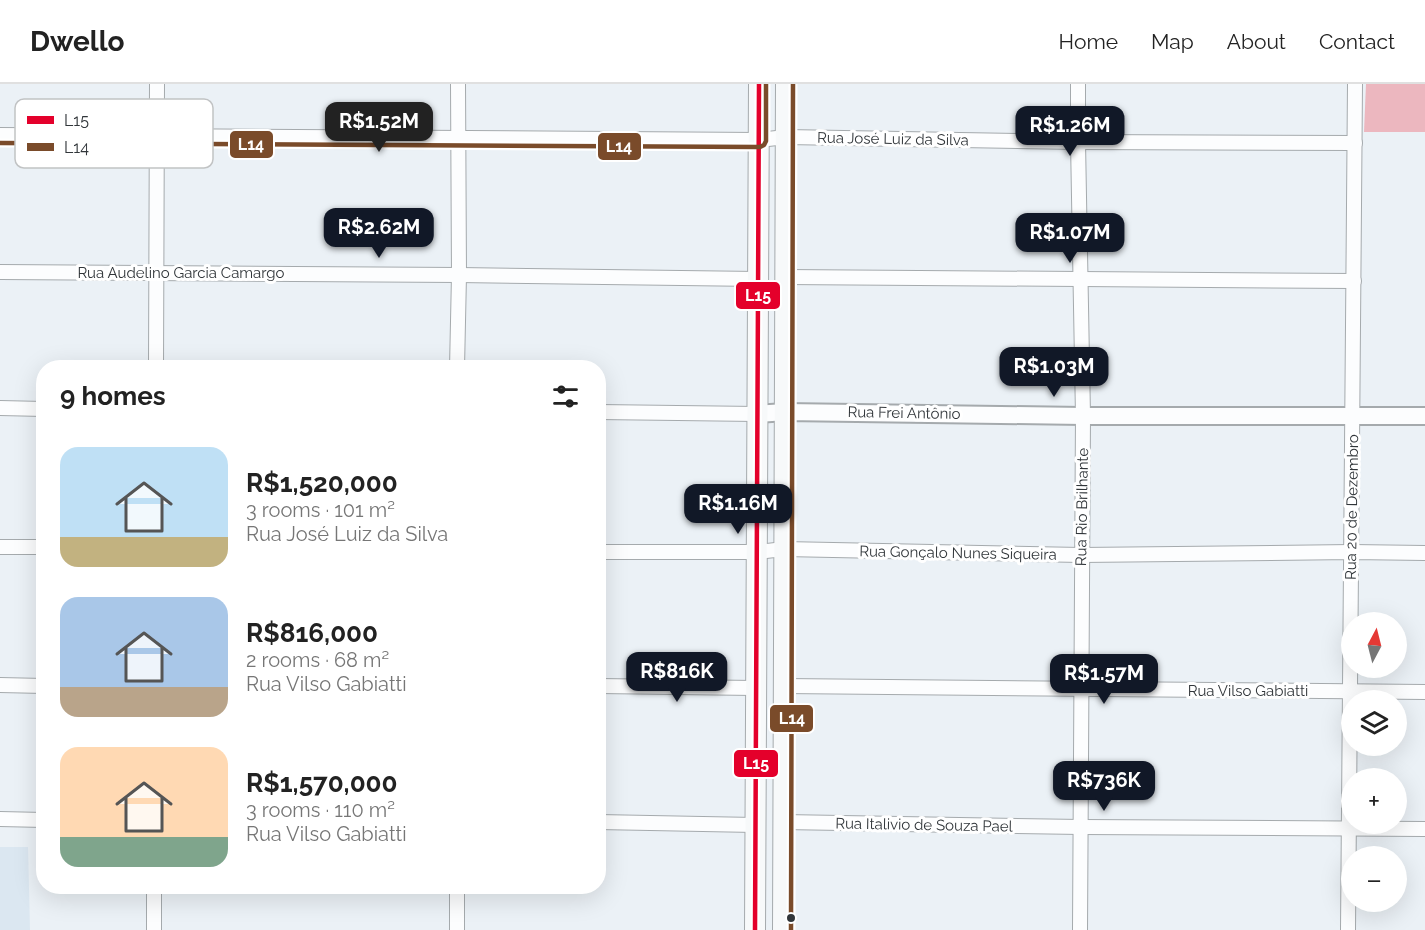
<!DOCTYPE html>
<html lang="en">
<head>
<meta charset="utf-8">
<style>
	body { margin:0; font-family:Raleway,sans-serif; background:#f6f6f6; color:#222; height:100vh; display:flex; flex-direction:column; font-size:22px; white-space:nowrap }
	* { box-sizing:border-box; margin:0 }
	p { font-size:20px; color:#767676 }
	.icon { flex:none; width:33px; height:33px; fill:none; stroke:currentColor; stroke-width:2; stroke-linecap:round; stroke-linejoin:round }
	.map { position:relative; flex:1; overflow:hidden }
	.drawer { position:absolute; left:36px; top:276px; width:570px; height:534px; display:flex; flex-direction:column; background:#fff; border-radius:24px; box-shadow:0 6px 24px #0002 }
	.drawer>* { flex:none }
	.needle { width:39px; rotate:7deg }
	.tools { position:absolute; left:1341px; top:528px; display:grid; gap:12px }
	.tools a { display:grid; place-items:center; width:66px; height:66px; border-radius:50%; background:#fff; box-shadow:0 6px 24px #0002; font-size:30px }
	.price { position:absolute; translate:-50% -51px; padding:0 14px; border-radius:12px; background:#111827; color:#fff; font-size:20px; line-height:39px; filter:drop-shadow(0 2px 3px #0008) }
	.price::after { content:''; position:absolute; left:50%; top:36px; width:18px; height:14px; margin-left:-9px; background:inherit; clip-path:polygon(0 0,100% 0,50% 100%) }
	.price.on { background:#222; color:#fff }
	ul { padding:0; list-style:none }
	li { display:flex; align-items:center; gap:18px; height:150px; padding:0 24px }
	li span { display:grid; place-items:center; flex:none; width:168px; height:120px; border-radius:18px; color:#555 }
	li>.icon { margin-inline-start:auto }
	span .icon { width:72px; height:72px; fill:#fffc; stroke-width:1 }
	li b { font-size:26px }
	h2 { display:flex; justify-content:space-between; align-items:center; height:72px; padding:0 24px; font-size:26px }
	header { display:flex; align-items:center; gap:36px; box-sizing:border-box; height:84px; padding:0 30px; background:#fff; border-bottom:2px solid #e0e0e0 }
	header strong { font-size:28px }
	nav { display:flex; gap:33px; margin-inline-start:auto; font-size:21px }
	.map>svg:first-child { display:block }
	.built { fill:#dbe7f1 }
	.forest { fill:#ecb7bf }
	.lines { fill:none; stroke-linecap:round; stroke-linejoin:round }
	.minor-casing { stroke:#a5aaad; stroke-width:16 }
	.tertiary-casing { stroke:#a5aaad; stroke-width:20 }
	.secondary-casing { stroke:#a5aaad; stroke-width:22 }
	.minor { stroke:#fcfdfe; stroke-width:14 }
	.tertiary { stroke:#fcfdfe; stroke-width:16 }
	.secondary { stroke:#f7f9fa; stroke-width:20 }
	.bus-1-casing { stroke:#fff; stroke-width:9 }
	.bus-2-casing { stroke:#fff; stroke-width:9 }
	.bus-1 { stroke:#e4002b; stroke-width:4.5 }
	.bus-2 { stroke:#7a4b2a; stroke-width:4.5 }
	.bus-dot { fill:#31363a; stroke:#fff; stroke-width:2 }
	.labels { text-anchor:middle; dominant-baseline:central; stroke-width:6; stroke-linejoin:round; paint-order:stroke }
	.street-label { font-size:15px; fill:#31363a; stroke:#fff }
	.key { fill:#fff; stroke:#c1c3c4; stroke-width:1.5 }
	.key-label { font-size:16px; fill:#31363a }
	.line-badge { stroke:#fff; stroke-width:2 }
	.badge-label { font-size:16px; text-anchor:middle; font-weight:bold; fill:#fff }
</style>
</head>
<body>
<header>
<strong>Dwello</strong>
<nav><a>Home</a><a>Map</a><a>About</a><a>Contact</a></nav>
</header>
<div class="map">
<svg width="1425" height="846" viewBox="0 0 1425 846">
	<rect width="100%" height="100%" fill="#ebf1f6"/>
	<!-- built -->
	<polygon class="built" points="0,763 28,763 30,846 0,846"/>
	<!-- forest -->
	<polygon class="forest" points="1366,0 1425,0 1425,48 1364,48"/>
	<g class="lines">
		<!-- minor casing -->
		<g class="minor-casing">
			<g id="minor">
				<polyline points="1078,0 1078,58 1083,332 1080,846"/>
				<polyline points="0,51 759,56 786,53 1078,58 1355,59"/>
				<polyline points="0,188 459,191 758,195"/>
				<polyline points="785,193 1354,197"/>
				<polyline points="156,284 157,0"/>
				<polyline points="457,284 459,191 458,0"/>
				<polyline points="0,324 44,325"/>
				<polyline points="598,328 757,330"/>
				<polyline points="0,463 44,463"/>
				<polyline points="598,468 757,468 784,465 1081,471 1352,468 1425,469"/>
				<polyline points="0,601 44,602"/>
				<polyline points="598,602 755,604"/>
				<polyline points="784,602 1425,608"/>
				<polyline points="0,735 44,736"/>
				<polyline points="598,738 755,741"/>
				<polyline points="783,738 1081,743 1425,745"/>
				<polyline points="154,846 154,802"/>
				<polyline points="457,846 457,802"/>
				<polyline points="1348,846 1355,0"/>
			</g>
		</g>
		<!-- tertiary casing -->
		<g class="tertiary-casing">
			<polyline id="tertiary" points="757,330 785,328 1083,332 1425,332"/>
		</g>
		<!-- secondary casing -->
		<g class="secondary-casing">
			<g id="secondary">
				<polyline points="755,846 759,0"/>
				<polyline points="783,846 786,0"/>
			</g>
		</g>
		<!-- minor -->
		<use href="#minor" class="minor"/>
		<!-- tertiary -->
		<use href="#tertiary" class="tertiary"/>
		<!-- secondary -->
		<use href="#secondary" class="secondary"/>
		<!-- bus-1 casing -->
		<g class="bus-1-casing">
			<polyline id="bus-1" points="755,846 759,0"/>
		</g>
		<!-- bus-2 casing -->
		<g class="bus-2-casing">
			<g id="bus-2">
				<polyline points="0,59 760,63 764,61 766,57 766,0"/>
				<polyline points="791,846 793,0"/>
			</g>
		</g>
		<!-- bus-1 -->
		<use href="#bus-1" class="bus-1"/>
		<!-- bus-2 -->
		<use href="#bus-2" class="bus-2"/>
	</g>
	<!-- markers -->
	<circle class="bus-dot" cx="791" cy="834" r="5"/>
	<g class="labels">
		<!-- street labels -->
		<g class="street-label">
			<text transform="translate(893 55) rotate(1)">Rua José Luiz da Silva</text>
			<text x="181" y="189">Rua Audelino Garcia Camargo</text>
			<text transform="translate(904 329) rotate(1)">Rua Frei Antônio</text>
			<text transform="translate(1082 423) rotate(-89)">Rua Rio Brilhante</text>
			<text transform="translate(1352 423) rotate(-89)">Rua 20 de Dezembro</text>
			<text transform="translate(958 469) rotate(1)">Rua Gonçalo Nunes Siqueira</text>
			<text x="1248" y="607">Rua Vilso Gabiatti</text>
			<text transform="translate(924 741) rotate(1)">Rua Italivio de Souza Pael</text>
		</g>
	</g>
	<!-- legend -->
	<rect x="15" y="15" width="198" height="69" rx="9" class="key"/>
	<rect x="27" y="32" width="27" height="8" fill="#e4002b"/>
	<rect x="27" y="59" width="27" height="8" fill="#7a4b2a"/>
	<g class="key-label">
		<text x="64" y="42">L15</text>
		<text x="64" y="69">L14</text>
	</g>
	<g class="line-badge">
		<rect x="229" y="46" width="45" height="29" rx="6" fill="#7a4b2a"/>
		<rect x="597" y="48" width="45" height="29" rx="6" fill="#7a4b2a"/>
		<rect x="735" y="197" width="46" height="29" rx="6" fill="#e4002b"/>
		<rect x="769" y="620" width="45" height="29" rx="6" fill="#7a4b2a"/>
		<rect x="733" y="665" width="46" height="29" rx="6" fill="#e4002b"/>
	</g>
	<g class="badge-label">
		<text x="251" y="66">L14</text>
		<text x="619" y="68">L14</text>
		<text x="758" y="217">L15</text>
		<text x="792" y="640">L14</text>
		<text x="756" y="685">L15</text>
	</g>
</svg>
<div class="tools">
<a><svg class="needle" viewBox="-14 -14 28 28"><path d="M0-13l5 13h-10z" fill="#e53935"/><path d="M0 13l5-13h-10z" fill="#767676"/></svg></a>
<a><svg class="icon" aria-label="layers" viewBox="0 0 24 24"><path d="M12 4l9 5-9 5-9-5zM3 14l9 5 9-5"/></svg></a>
<a>+</a>
<a>−</a>
</div>
<b class="price on" style="left:379px;top:69px">R$1.52M</b>
<b class="price" style="left:1070px;top:73px">R$1.26M</b>
<b class="price" style="left:379px;top:175px">R$2.62M</b>
<b class="price" style="left:1070px;top:180px">R$1.07M</b>
<b class="price" style="left:1054px;top:314px">R$1.03M</b>
<b class="price" style="left:738px;top:451px">R$1.16M</b>
<b class="price" style="left:677px;top:619px">R$816K</b>
<b class="price" style="left:1104px;top:621px">R$1.57M</b>
<b class="price" style="left:1104px;top:728px">R$736K</b>
<section class="drawer">
<h2>9 homes<svg class="icon" aria-label="filters" viewBox="0 0 24 24"><path d="M4 7h16M4 17h16"/><circle cx="9" cy="7" r="2"/><circle cx="15" cy="17" r="2"/></svg></h2>
<ul>
<li><span style="background:linear-gradient(#bfe0f5 75%,#c2b280 0)"><svg class="icon" aria-label="home" viewBox="0 0 24 24"><path d="M3 11l9-7 9 7M6 9v11h12V9"/></svg></span><div><b>R$1,520,000</b><p>3 rooms · 101 m²</p><p>Rua José Luiz da Silva</p></div></li>
<li><span style="background:linear-gradient(#a9c7e8 75%,#b9a48a 0)"><svg class="icon" aria-label="home" viewBox="0 0 24 24"><path d="M3 11l9-7 9 7M6 9v11h12V9"/></svg></span><div><b>R$816,000</b><p>2 rooms · 68 m²</p><p>Rua Vilso Gabiatti</p></div></li>
<li><span style="background:linear-gradient(#ffd9b3 75%,#7fa58c 0)"><svg class="icon" aria-label="home" viewBox="0 0 24 24"><path d="M3 11l9-7 9 7M6 9v11h12V9"/></svg></span><div><b>R$1,570,000</b><p>3 rooms · 110 m²</p><p>Rua Vilso Gabiatti</p></div></li>
</ul>
</section>
</div>
</body>
</html>
